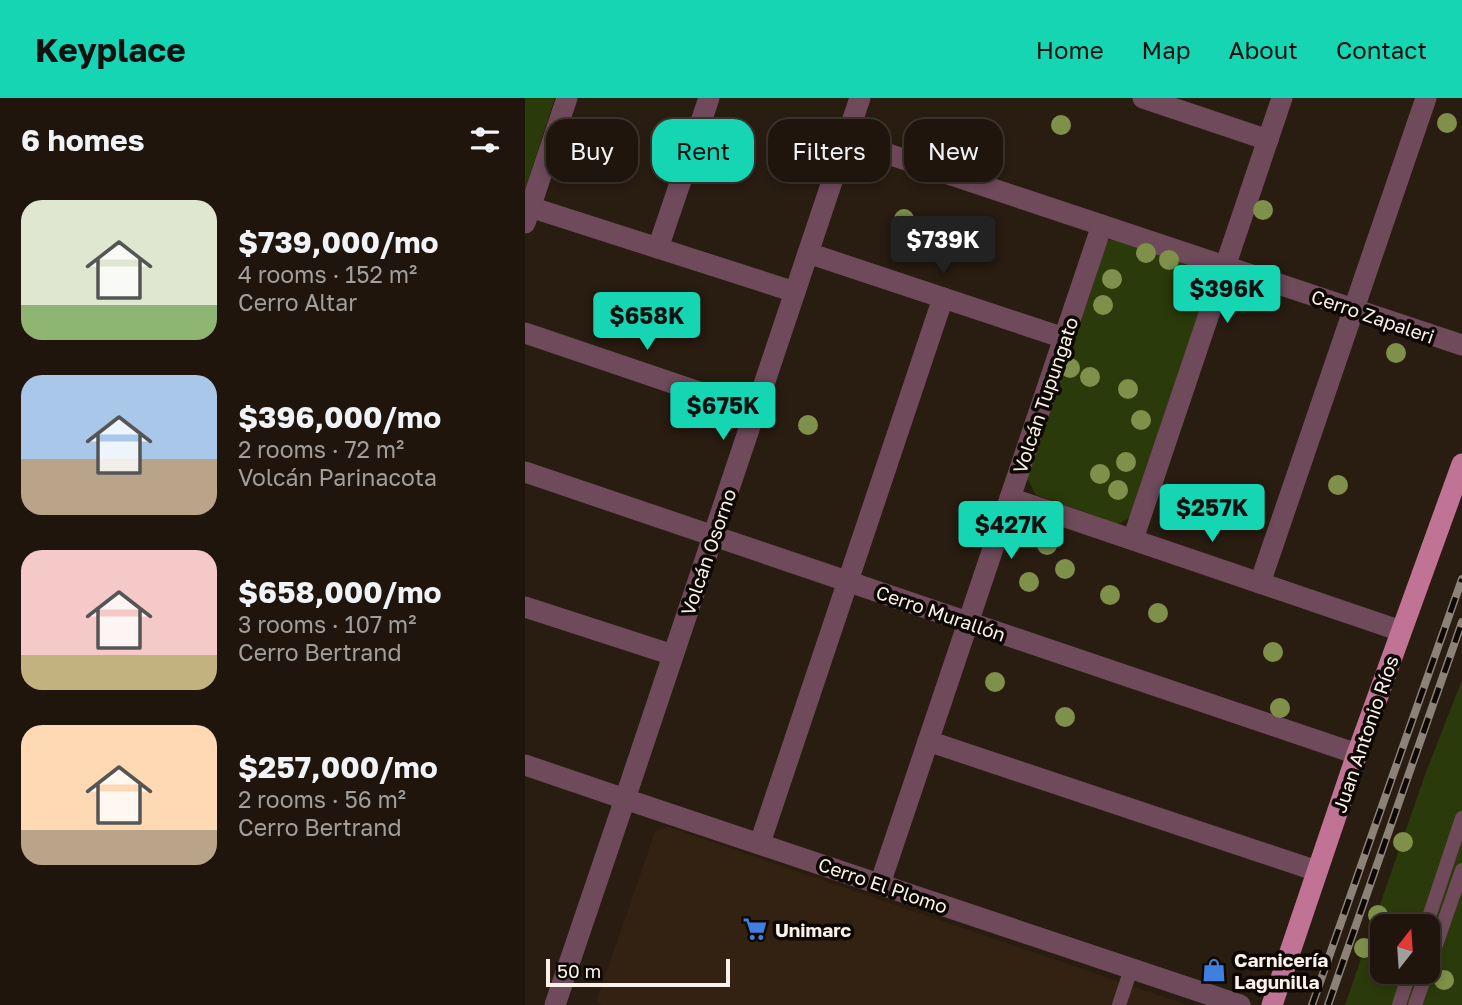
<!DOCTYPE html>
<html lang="en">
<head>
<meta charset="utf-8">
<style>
	body { margin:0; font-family:"Golos Text",sans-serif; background:#271e16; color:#f1f3f6; height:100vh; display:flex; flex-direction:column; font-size:26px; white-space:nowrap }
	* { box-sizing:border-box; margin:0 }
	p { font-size:23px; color:#a19f9d }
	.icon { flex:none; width:38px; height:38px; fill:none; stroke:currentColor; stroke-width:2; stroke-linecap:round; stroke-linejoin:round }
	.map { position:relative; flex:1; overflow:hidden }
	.sheet { display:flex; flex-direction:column; background:#1f150d; width:525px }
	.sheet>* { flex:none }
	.guide { position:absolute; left:21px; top:21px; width:665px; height:63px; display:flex; gap:14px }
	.needle { width:46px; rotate:17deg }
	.fabs { position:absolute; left:845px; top:816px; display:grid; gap:14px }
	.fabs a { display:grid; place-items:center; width:70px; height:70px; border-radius:14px; background:#1f150d; box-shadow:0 4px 10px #0003,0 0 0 2px #3c342e; font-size:35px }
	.scale { position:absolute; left:21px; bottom:18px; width:184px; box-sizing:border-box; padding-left:7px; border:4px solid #faf1e9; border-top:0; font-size:19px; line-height:24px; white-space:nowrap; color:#faf1e9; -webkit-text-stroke:5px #0d0804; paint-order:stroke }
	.price { position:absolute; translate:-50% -60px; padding:0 16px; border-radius:7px; background:#16d5b3; color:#111; font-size:23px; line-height:46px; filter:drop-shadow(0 2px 4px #0008) }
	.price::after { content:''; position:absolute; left:50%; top:42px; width:21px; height:16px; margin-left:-10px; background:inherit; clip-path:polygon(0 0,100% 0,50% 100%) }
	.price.current { background:#222; color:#fff }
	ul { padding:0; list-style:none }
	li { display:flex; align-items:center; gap:21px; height:175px; padding:0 21px }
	li span { display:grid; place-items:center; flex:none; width:196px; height:140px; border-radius:21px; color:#555 }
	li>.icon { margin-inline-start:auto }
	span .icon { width:84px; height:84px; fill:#fffc; stroke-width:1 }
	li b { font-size:30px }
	h2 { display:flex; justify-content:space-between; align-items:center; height:84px; padding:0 21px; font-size:30px }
	.pill { padding:0 24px; border-radius:21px; background:#1f150d; box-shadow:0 4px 10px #0003,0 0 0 2px #3c342e; font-size:24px; line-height:63px }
	.pill.current { background:#16d5b3; color:#111 }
	header { display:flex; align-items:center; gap:42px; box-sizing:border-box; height:98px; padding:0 35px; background:#16d5b3; color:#111 }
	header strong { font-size:33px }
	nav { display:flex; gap:38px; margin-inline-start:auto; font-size:24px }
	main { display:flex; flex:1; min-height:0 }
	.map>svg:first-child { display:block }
	.built { fill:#332112 }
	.green { fill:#2b3a0a; fill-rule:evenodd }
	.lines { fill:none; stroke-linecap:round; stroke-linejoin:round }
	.service { stroke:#6f4a5a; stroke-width:14 }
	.minor { stroke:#6f4a5a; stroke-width:21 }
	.tertiary { stroke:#6f4a5a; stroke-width:21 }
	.primary { stroke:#c07394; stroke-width:21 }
	.rail-casing { stroke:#8d8278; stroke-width:8 }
	.rail { stroke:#0d0804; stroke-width:5; stroke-dasharray:16; stroke-linecap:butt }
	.tree { fill:#7e904a }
	.labels { text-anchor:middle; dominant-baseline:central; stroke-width:7; stroke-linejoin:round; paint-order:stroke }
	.street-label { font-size:19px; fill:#faf1e9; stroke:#0d0804 }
	.poi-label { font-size:19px; font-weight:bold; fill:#faf1e9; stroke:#0d0804; text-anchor:start }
</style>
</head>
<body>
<header>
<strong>Keyplace</strong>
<nav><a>Home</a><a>Map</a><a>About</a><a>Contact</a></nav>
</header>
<main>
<section class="sheet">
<h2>6 homes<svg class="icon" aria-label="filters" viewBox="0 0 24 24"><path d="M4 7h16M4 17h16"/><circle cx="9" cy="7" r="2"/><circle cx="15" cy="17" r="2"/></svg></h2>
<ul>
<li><span style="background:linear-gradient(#dfe7d0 75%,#8fb573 0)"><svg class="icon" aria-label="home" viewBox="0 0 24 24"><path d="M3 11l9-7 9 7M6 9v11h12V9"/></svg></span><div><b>$739,000/mo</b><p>4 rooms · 152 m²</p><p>Cerro Altar</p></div></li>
<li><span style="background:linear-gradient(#a9c7e8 60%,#b9a48a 0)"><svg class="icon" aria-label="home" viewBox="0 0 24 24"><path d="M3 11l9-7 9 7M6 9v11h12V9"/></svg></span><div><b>$396,000/mo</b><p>2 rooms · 72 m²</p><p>Volcán Parinacota</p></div></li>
<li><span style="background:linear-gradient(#f6c9c9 75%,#c2b280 0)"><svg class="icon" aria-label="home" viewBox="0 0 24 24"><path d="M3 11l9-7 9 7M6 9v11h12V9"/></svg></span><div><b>$658,000/mo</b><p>3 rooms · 107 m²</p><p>Cerro Bertrand</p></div></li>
<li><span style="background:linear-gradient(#ffd9b3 75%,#b9a48a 0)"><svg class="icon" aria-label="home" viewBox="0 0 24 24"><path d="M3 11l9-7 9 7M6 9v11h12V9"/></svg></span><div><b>$257,000/mo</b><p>2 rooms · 56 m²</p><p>Cerro Bertrand</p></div></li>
</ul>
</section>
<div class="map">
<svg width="937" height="907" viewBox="0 0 937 907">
	<rect width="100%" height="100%" fill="#291c11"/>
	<!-- built -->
	<polygon class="built" points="143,729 663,907 76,907 72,901 130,734"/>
	<!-- green -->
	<g class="green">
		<polygon points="0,0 30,0 0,92"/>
		<polygon points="589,140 678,170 684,183 606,419 593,426 511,397 502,380 578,146"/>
		<path d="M937,582v325h-117l81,-233zM858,828h45v45h-45z"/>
	</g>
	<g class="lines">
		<!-- service -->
		<g class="service">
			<polyline points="901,828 937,720"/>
			<polyline points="903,870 937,772"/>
			<polyline points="594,907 606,871"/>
			<polyline points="874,907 885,873"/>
			<polyline points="890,907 902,873"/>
		</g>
		<!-- minor -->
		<g class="minor">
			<polyline points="618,0 743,42"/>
			<polyline points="321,42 937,247"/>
			<polyline points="5,109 270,194"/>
			<polyline points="0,125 42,0"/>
			<polyline points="133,150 184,0"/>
			<polyline points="283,155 539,240"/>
			<polyline points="0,235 230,313"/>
			<polyline points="0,374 832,656"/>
			<polyline points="485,400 876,533"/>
			<polyline points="608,441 757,0"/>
			<polyline points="735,485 901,0"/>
			<polyline points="0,509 148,557"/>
			<polyline points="403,643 792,773"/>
			<polyline points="0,667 100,701 335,0"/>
			<polyline points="235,745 418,200"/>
			<polyline points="355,786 577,127"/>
		</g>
		<!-- tertiary -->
		<polyline class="tertiary" points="30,907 100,701 715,907"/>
		<!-- primary -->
		<polyline class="primary" points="747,907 832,656 937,366"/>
		<!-- rail casing -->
		<g class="rail-casing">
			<g id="rail">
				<polyline points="787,907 937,481"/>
				<polyline points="803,907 937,524"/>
			</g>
		</g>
		<!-- rail -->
		<use href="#rail" class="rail"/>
	</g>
	<!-- trees -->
	<g class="tree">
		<circle cx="922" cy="25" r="10"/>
		<circle cx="536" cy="27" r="10"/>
		<circle cx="294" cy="46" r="10"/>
		<circle cx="738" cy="112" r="10"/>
		<circle cx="379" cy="121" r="10"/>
		<circle cx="449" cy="129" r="10"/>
		<circle cx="621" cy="155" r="10"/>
		<circle cx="644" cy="162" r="10"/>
		<circle cx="587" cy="181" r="10"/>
		<circle cx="578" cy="207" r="10"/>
		<circle cx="871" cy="255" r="10"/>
		<circle cx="545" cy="270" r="10"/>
		<circle cx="565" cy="279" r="10"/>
		<circle cx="603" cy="291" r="10"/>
		<circle cx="616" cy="322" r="10"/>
		<circle cx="283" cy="327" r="10"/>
		<circle cx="601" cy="364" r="10"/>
		<circle cx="575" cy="376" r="10"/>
		<circle cx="813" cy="387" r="10"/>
		<circle cx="593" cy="392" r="10"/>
		<circle cx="522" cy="447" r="10"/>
		<circle cx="540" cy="471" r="10"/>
		<circle cx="504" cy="484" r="10"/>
		<circle cx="585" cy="497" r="10"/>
		<circle cx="633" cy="515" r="10"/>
		<circle cx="748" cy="554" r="10"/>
		<circle cx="470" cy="584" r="10"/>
		<circle cx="755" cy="610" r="10"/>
		<circle cx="540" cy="619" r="10"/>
		<circle cx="878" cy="744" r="10"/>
		<circle cx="853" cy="817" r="10"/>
		<circle cx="839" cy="850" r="10"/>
		<circle cx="919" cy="882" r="10"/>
	</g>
	<!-- icons -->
	<defs>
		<g id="supermarket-bare" transform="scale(1.89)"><path d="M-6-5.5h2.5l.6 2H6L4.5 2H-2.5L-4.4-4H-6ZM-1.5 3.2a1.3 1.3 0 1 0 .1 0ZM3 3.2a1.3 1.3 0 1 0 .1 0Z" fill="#3f7fe0" stroke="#0d0804" stroke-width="2.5" paint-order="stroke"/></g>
		<g id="shop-bare" transform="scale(1.89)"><path d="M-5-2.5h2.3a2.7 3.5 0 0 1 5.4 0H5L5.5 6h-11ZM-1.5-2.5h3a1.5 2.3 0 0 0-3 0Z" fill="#3f7fe0" stroke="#0d0804" stroke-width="2.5" paint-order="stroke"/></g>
	</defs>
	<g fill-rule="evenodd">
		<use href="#supermarket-bare" x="230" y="831"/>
		<use href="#shop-bare" x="689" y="872"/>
	</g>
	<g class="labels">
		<!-- street labels -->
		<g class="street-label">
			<text transform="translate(848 218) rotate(19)">Cerro Zapaleri</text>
			<text transform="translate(520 297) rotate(-71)">Volcán Tupungato</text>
			<text transform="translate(183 454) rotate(-71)">Volcán Osorno</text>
			<text transform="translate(416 515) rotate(19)">Cerro Murallón</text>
			<text transform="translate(840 636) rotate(-71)">Juan Antonio Ríos</text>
			<text transform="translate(358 787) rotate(19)">Cerro El Plomo</text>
		</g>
		<!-- poi labels -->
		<g class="poi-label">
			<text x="250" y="831">Unimarc</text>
			<text x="709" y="861">Carnicería<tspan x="709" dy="22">Lagunilla</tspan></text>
		</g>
	</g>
</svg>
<div class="fabs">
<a><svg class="needle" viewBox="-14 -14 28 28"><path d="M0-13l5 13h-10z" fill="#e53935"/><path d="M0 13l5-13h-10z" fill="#a19f9d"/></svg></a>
</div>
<div class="scale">50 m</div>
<b class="price current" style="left:418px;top:178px">$739K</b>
<b class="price" style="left:702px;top:227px">$396K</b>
<b class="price" style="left:122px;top:254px">$658K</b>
<b class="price" style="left:198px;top:344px">$675K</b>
<b class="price" style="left:687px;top:446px">$257K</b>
<b class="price" style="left:486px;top:463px">$427K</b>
<div class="guide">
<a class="pill">Buy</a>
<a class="pill current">Rent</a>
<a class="pill">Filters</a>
<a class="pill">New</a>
</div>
</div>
</main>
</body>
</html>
